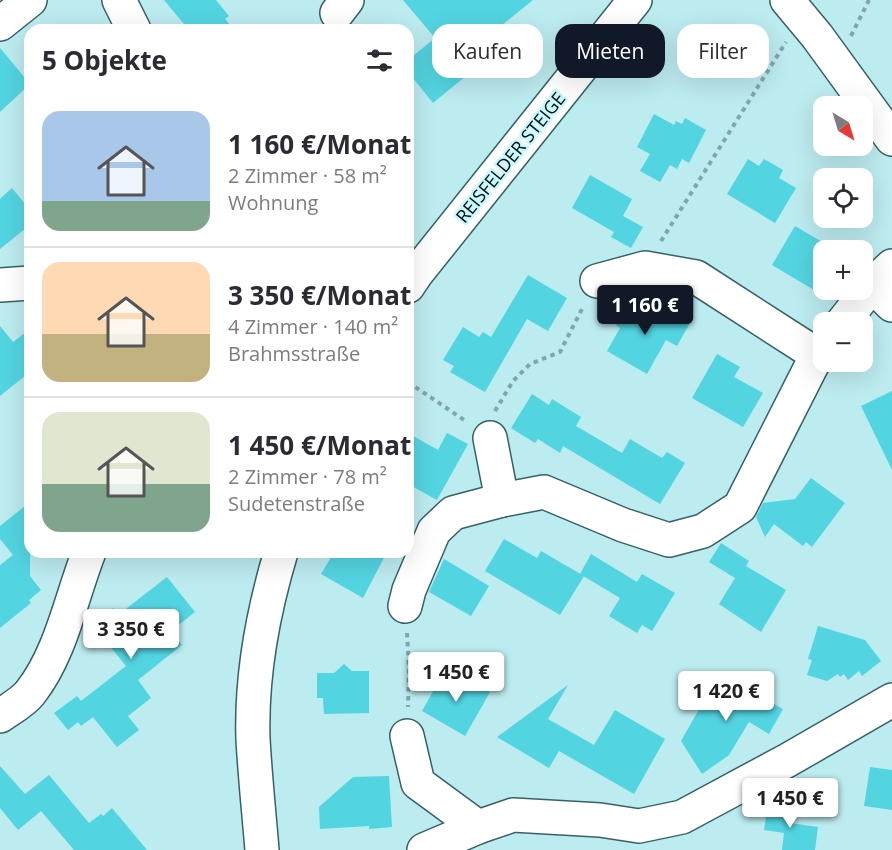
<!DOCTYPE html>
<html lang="de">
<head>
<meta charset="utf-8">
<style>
	body { margin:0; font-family:"Open Sans",sans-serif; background:#f2f2f3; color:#2b2b33; height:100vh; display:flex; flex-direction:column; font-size:22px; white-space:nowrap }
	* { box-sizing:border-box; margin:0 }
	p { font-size:20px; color:#7c7c81 }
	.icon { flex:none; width:33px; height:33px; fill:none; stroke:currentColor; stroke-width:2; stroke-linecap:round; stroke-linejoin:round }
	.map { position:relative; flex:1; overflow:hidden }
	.drawer { position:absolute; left:24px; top:24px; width:390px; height:534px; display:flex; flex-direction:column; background:#fff; border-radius:18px; box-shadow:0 6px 24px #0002 }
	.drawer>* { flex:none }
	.banner { position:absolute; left:432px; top:24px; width:369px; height:54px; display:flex; gap:12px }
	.needle { width:39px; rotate:142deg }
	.tools { position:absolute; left:813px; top:96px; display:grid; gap:12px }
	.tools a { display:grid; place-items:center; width:60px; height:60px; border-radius:12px; background:#fff; box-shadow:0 6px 24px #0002; font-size:30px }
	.price { position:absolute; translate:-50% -51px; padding:0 14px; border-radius:6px; background:#fff; color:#222; font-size:20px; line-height:39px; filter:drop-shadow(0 2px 3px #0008) }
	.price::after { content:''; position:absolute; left:50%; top:36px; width:18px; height:14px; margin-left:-9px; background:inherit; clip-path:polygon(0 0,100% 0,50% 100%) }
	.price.current { background:#111827; color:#fff }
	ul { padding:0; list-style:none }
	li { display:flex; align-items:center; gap:18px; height:150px; padding:0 18px }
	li+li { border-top:2px solid #e1e1e2 }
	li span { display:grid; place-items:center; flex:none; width:168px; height:120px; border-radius:18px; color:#555 }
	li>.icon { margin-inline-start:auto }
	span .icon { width:72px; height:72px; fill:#fffc; stroke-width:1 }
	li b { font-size:26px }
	h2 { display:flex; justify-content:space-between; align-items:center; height:72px; padding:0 18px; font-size:26px }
	.chip { padding:0 21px; border-radius:18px; background:#fff; box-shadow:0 6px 24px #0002; font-size:21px; line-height:54px }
	.chip.current { background:#111827; color:#fff }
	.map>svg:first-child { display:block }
	.building { fill:#53d4e1 }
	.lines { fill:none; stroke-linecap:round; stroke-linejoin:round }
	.minor-casing { stroke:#366166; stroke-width:36 }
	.path { stroke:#81a6aa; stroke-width:4; stroke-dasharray:4.5 4.5; stroke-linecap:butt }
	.minor { stroke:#fff; stroke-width:33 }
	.labels { text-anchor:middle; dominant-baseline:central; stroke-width:5; stroke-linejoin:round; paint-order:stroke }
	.street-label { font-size:18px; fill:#010f10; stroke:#c9f8fd }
</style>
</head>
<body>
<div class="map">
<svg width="892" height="850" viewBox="0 0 892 850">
	<rect width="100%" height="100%" fill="#bcebf0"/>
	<!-- building -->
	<g class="building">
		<polygon points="164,0 216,0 229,16 225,19 235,30 189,30"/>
		<polygon points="403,0 533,0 455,63 466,76 433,103 408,72 408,60 435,38"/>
		<polygon points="0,48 30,84 0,112"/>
		<polygon points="654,114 674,125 676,121 682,124 685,118 706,130 689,163 682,159 677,169 670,165 660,182 640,171 650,154 637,147"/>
		<polygon points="748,159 759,166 764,159 783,170 779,178 796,188 775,223 727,194"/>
		<polygon points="590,175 632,199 623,216 643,227 631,248 611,237 616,229 614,232 572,208"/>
		<polygon points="12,188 30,210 30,225 0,249 0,199"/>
		<polygon points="795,226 824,243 824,296 772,265"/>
		<polygon points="528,275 567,298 548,331 527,319 485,392 450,372 454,366 443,360 463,327 479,337 483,332 491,337"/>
		<polygon points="630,301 658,318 664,308 690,323 677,346 666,340 647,374 607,351 620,328 616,325"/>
		<polygon points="0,326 13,342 30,329 30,372 0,396"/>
		<polygon points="717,354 740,367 734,377 763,393 743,427 692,398"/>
		<polygon points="892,391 892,470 861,406"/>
		<polygon points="532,394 549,405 552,399 581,417 576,426 622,453 630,439 662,458 667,452 685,463 660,504 563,446 560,453 538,439 535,443 511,428"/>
		<polygon points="408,433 438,450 447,433 468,444 437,500 408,484"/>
		<polygon points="811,478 845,503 812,547 806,542 803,546 774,524 765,537 756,517 763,503 795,499"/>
		<polygon points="30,502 30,576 41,590 29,600 31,603 0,628 0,565 13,555 0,539 0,526"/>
		<polygon points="504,539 537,558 541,551 584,576 560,615 485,571"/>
		<polygon points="721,543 749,561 746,566 786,590 761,632 719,604 735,578 709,562"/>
		<polygon points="334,552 387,552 363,598 321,574"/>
		<polygon points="591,554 637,582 642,574 675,593 652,631 642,625 637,633 609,616 620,598 580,574"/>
		<polygon points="444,559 489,586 471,616 429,592"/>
		<polygon points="167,577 195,612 171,631 182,645 138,680 151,698 128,716 139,730 117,747 93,717 81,726 78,722 68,730 54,713 77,696 81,701 126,666 92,624 113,608 118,615"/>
		<polygon points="818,626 865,640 881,661 862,676 859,671 848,680 844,674 840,677 838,674 827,681 807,675 812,660 808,659"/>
		<polygon points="344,664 352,671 369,671 369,713 324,714 323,698 317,698 317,673 334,673"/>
		<polygon points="457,673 490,692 465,736 422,711 441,677 451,683"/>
		<polygon points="719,674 783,709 769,734 749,722 729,755 702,774 681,741"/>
		<polygon points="568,685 548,719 594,745 615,710 665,739 634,794 559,751 549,768 497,737"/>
		<polygon points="0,766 25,794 49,775 89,823 101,814 103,816 112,808 147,850 74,850 41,811 18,830 0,808"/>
		<polygon points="870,767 892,770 892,810 864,806"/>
		<polygon points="389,776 392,827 369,829 369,826 320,829 319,807 353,777"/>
		<polygon points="768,804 793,809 790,823 818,827 815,850 782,850 784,833 764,830"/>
	</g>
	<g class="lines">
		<!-- minor casing -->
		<g class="minor-casing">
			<g id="minor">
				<polyline points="119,0 134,30"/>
				<polyline points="787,0 817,36 892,139"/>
				<polyline points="337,13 347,0"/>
				<polyline points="0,24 30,0"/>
				<polyline points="597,281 645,268 696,277 817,355"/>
				<polyline points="0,285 30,283"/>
				<polyline points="872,285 892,305"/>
				<polyline points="408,286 416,274 635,0"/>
				<polyline points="843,322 872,285 892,266"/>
				<polyline points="490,438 502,500"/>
				<polyline points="405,606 409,590 434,531 453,513 502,500 544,492 623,525 669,540 703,531 740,507 817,355 824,347"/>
				<path d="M0,716c10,-7 23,-14 30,-23 31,-39 41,-95 59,-141"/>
				<polyline points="407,736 418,783 478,827"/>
				<path d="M262,850c-3,-37 -7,-74 -9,-111 -2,-63 10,-127 28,-187"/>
				<polyline points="424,850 478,827 513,815 600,820 639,826 682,817 788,760 892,700"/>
			</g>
		</g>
		<!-- path -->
		<g class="path">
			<polyline points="851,36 869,0"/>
			<polyline points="661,241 786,42"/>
			<polyline points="408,382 467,422"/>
			<polyline points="495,411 513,381 530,364 560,352 583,307"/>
			<polyline points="407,633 409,667 408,707"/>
		</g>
		<!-- minor -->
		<use href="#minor" class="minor"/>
	</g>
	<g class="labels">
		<!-- street labels -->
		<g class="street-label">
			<text transform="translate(510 157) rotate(-51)">REISFELDER STEIGE</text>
		</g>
	</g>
</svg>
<div class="tools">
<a><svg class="needle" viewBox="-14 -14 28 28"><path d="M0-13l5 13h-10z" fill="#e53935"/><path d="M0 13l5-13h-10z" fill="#7c7c81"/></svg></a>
<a><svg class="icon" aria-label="locate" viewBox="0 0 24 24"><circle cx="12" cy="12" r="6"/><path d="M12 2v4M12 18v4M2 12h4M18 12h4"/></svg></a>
<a>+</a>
<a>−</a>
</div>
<b class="price current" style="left:645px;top:336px">1 160 €</b>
<b class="price" style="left:131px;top:660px">3 350 €</b>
<b class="price" style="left:456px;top:703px">1 450 €</b>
<b class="price" style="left:726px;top:722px">1 420 €</b>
<b class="price" style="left:790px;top:829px">1 450 €</b>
<div class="banner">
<a class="chip">Kaufen</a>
<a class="chip current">Mieten</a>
<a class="chip">Filter</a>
</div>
<section class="drawer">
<h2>5 Objekte<svg class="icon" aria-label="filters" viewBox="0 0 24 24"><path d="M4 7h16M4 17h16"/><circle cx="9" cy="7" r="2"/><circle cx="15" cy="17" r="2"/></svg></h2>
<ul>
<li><span style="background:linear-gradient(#a9c7e8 75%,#7fa58c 0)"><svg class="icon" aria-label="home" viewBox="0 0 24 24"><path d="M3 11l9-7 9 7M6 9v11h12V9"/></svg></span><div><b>1 160 €/Monat</b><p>2 Zimmer · 58 m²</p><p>Wohnung</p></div></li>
<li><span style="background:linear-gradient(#ffd9b3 60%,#c2b280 0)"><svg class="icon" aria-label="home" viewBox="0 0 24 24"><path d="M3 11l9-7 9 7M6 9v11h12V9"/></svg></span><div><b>3 350 €/Monat</b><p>4 Zimmer · 140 m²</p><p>Brahmsstraße</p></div></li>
<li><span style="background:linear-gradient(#dfe7d0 60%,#7fa58c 0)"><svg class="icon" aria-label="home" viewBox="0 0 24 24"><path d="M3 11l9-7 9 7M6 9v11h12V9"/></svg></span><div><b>1 450 €/Monat</b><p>2 Zimmer · 78 m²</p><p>Sudetenstraße</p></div></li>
</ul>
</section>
</div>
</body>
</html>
